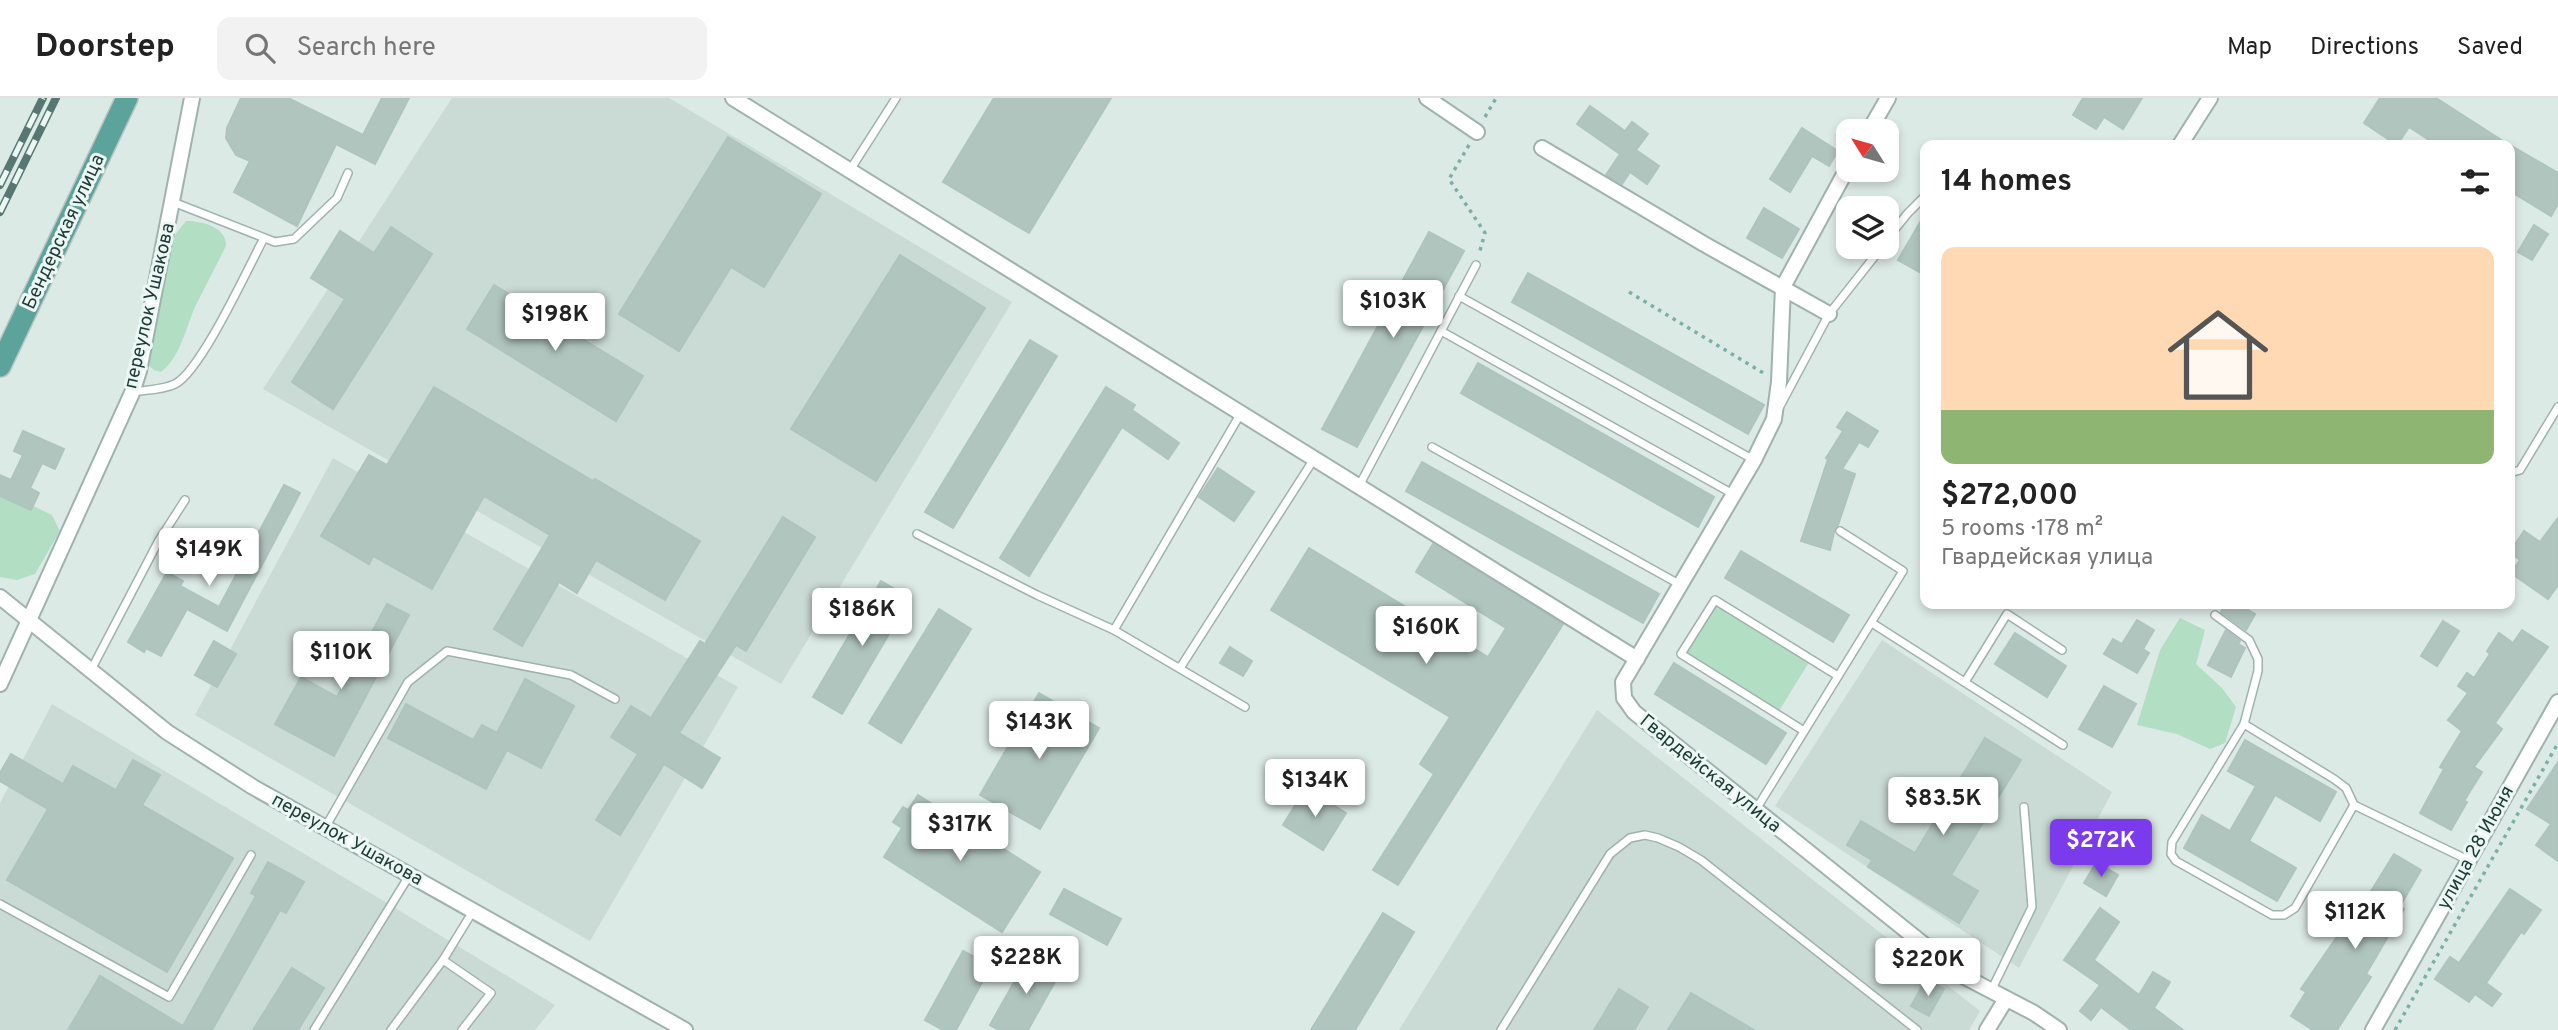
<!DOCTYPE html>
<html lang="en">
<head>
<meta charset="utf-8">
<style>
	body { margin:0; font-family:Overpass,sans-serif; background:#f2f2f2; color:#222; height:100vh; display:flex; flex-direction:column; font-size:26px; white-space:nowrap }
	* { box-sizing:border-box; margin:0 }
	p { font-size:23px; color:#767676 }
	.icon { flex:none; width:38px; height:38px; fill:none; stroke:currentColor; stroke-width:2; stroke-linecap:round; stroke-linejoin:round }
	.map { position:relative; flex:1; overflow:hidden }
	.drawer { position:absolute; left:1920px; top:42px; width:595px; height:469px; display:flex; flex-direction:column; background:#fff; border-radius:14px; box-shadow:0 4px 10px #0003 }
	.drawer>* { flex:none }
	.needle { width:46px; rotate:307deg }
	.fabs { position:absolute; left:1836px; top:21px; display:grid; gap:14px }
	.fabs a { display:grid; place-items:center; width:63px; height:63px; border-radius:14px; background:#fff; box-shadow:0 4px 10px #0003; font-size:35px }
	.price { position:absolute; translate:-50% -60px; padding:0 16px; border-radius:7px; background:#fff; color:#222; font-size:23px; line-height:46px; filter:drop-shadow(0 2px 4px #0008) }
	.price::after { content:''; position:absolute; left:50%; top:42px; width:21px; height:16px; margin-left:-10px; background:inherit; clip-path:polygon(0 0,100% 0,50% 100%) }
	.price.on { background:#7c3aed; color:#fff }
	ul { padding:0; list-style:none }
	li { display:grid; align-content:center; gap:14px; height:371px; padding:0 21px }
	li span { display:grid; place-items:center; height:217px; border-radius:14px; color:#555 }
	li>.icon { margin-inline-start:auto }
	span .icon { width:126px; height:126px; fill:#fffc; stroke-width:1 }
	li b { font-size:30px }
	h2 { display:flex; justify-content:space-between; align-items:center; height:84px; padding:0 21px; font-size:30px }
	header { display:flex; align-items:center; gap:42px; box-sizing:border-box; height:98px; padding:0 35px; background:#fff; border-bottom:2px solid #e0e0e0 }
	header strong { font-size:33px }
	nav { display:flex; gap:38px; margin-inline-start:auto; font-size:24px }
	.search { width:490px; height:63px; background:#f2f2f2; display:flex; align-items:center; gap:18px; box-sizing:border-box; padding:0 24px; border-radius:14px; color:#767676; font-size:26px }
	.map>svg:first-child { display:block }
	.built { fill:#cadad5 }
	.green { fill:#b2dec4 }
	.building { fill:#b1c5bf; stroke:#aec4be; stroke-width:2 }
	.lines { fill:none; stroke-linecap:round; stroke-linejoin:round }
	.service-casing { stroke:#9fb2ae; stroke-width:10 }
	.minor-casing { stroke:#9fb2ae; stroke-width:18 }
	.primary-casing { stroke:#bbc4c3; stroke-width:24 }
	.path { stroke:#79b1a7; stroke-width:3.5; stroke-dasharray:3.5 5; stroke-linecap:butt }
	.service { stroke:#fff; stroke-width:7 }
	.minor { stroke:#fff; stroke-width:14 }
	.primary { stroke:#5ca49b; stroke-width:21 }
	.rail-casing { stroke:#567772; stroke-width:8 }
	.rail { stroke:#ecf7f3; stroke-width:5; stroke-dasharray:16; stroke-linecap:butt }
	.labels { text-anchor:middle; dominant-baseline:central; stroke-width:6; stroke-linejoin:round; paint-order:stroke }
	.street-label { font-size:19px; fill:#1d3a36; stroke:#ecf7f3 }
</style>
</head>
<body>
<header>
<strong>Doorstep</strong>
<div class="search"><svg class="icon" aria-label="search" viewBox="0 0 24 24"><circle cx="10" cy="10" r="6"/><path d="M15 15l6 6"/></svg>Search here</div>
<nav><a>Map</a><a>Directions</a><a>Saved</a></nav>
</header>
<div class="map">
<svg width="2558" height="932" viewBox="0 0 2558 932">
	<rect width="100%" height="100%" fill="#dceae6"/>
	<!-- built -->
	<g class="built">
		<polygon points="452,0 669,0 1012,204 781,586 263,291"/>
		<polygon points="333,360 738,589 590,843 195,617"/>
		<polygon points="1882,542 2112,694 2019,870 1775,708"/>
		<polygon points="52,606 382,802 555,907 535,932 0,932 0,705"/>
		<polygon points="1597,612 1980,913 1969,932 1399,932"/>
	</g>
	<!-- green -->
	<g class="green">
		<path d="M186,123c16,0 41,6 40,25 -10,20 -20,39 -30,59 -10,21 -15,52 -35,67l-7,-2 -7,-6 24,-124z"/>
		<polygon points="0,392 52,417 60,433 35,476 17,482 0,479"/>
		<polygon points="1715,502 1811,561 1777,616 1681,556"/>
		<polygon points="2180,520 2205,532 2196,566 2222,590 2236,609 2225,645 2210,651 2177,636 2137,627 2160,552"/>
	</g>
	<!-- building -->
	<g class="building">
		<polygon points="241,0 288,0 363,37 382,0 409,0 375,66 336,46 297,128 234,94 250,63 236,57 226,40 227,30"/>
		<polygon points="994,0 1111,0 1029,135 943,84"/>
		<polygon points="2083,0 2142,0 2123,31 2104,19 2096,31 2073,17"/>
		<polygon points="2380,0 2436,0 2509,47 2437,47 2409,29 2397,47 2364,25"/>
		<polygon points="1590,8 1625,33 1632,24 1648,36 1636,52 1659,68 1647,86 1630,74 1622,86 1606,77 1620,56 1577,26"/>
		<polygon points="1802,30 1838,53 1829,68 1812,58 1790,94 1770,81"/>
		<polygon points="728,39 821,96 764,189 731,169 679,253 619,216"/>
		<polygon points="2510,47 2558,75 2558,106 2551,118 2510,93"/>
		<polygon points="1764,110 1799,131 1782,160 1747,140"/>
		<polygon points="1925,116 1925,177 1898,162"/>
		<polygon points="2534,127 2548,136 2532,162 2518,154"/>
		<polygon points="391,129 432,156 333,311 292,284 345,201 311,180 340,133 374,155"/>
		<polygon points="1429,134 1464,153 1357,349 1322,331"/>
		<polygon points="900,157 985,210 876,383 791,331"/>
		<polygon points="1528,175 1764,307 1748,336 1512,204"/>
		<polygon points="494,187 643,278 616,323 467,231"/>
		<polygon points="1030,242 1057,258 953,430 925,414"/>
		<polygon points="1478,265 1714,399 1698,429 1461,295"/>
		<polygon points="434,289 593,383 595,381 700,443 665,502 596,462 577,495 559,484 522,548 494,531 550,437 484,398 432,491 373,458 369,466 321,438 369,357 387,367"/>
		<polygon points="1106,289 1135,307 1132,312 1179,345 1168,361 1122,329 1029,478 1000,460"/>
		<polygon points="1847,314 1878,333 1868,349 1859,344 1842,371 1855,376 1838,427 1835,430 1830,452 1801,443 1828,361 1826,360 1843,333 1837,329"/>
		<polygon points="23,333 64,351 55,371 42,365 30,390 39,395 31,412 0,398 0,377 11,382 23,357 14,353"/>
		<polygon points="1422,364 1659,496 1643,525 1406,393"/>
		<polygon points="1218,370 1254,394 1234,423 1199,399"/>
		<polygon points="284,387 300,395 227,533 187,511 161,558 146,550 144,554 128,544 167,474 183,483 180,488 219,509"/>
		<polygon points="783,419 815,439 746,553 736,547 679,635 720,660 702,690 664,666 620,737 596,722 638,656 611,639 631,608 651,620 700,543 705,546"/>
		<polygon points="2558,420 2558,487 2548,501 2511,475 2520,462 2510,454 2524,433 2540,444"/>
		<polygon points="1433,446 1563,526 1398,787 1373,772 1434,676 1420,666 1450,619 1271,512 1309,450 1488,559 1506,530 1416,474"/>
		<polygon points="1741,453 1849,517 1833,544 1725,480"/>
		<polygon points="881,483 910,500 842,616 813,599"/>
		<polygon points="387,506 409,517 334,658 275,626 301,579 337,599"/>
		<polygon points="2225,506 2238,506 2255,516 2246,532 2221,514"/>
		<polygon points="939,511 971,531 901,645 869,625"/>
		<polygon points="2137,522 2154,532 2143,551 2149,555 2137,575 2104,556 2113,541 2122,546"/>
		<polygon points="2443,523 2459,533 2437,568 2421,558"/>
		<polygon points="2226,532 2240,543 2238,546 2245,550 2231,579 2208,567"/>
		<polygon points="2522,532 2548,549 2495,625 2502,631 2474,669 2482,674 2464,703 2467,704 2451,732 2420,715 2444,671 2440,669 2462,633 2448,622 2468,595 2458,588 2467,575 2474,580 2490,556 2487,553 2499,535 2513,545"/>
		<polygon points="2015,535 2066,568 2047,599 1995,566"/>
		<polygon points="214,543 236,556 217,589 195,577"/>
		<polygon points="1230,549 1252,563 1243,578 1220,565"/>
		<polygon points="1674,565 1786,635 1766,666 1655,596"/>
		<polygon points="525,581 574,608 541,670 507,652 486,691 388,640 406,606 473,642 482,627 497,635"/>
		<polygon points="2104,588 2136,606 2112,649 2079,631"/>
		<polygon points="1039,595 1099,630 1040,731 980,697"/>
		<polygon points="1985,640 2021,662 1951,777 1978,793 1959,825 1868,769 1872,762 1847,747 1861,723 1915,755"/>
		<polygon points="2245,642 2336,694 2320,723 2275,697 2249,743 2296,770 2277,803 2184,750 2202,717 2230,733 2256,688 2228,673"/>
		<polygon points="11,656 63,686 73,668 116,692 133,662 160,677 142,707 233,760 167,874 7,782 48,711 0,683 0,675"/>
		<polygon points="2558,664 2558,763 2536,747 2551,726 2527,711"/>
		<polygon points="1306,690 1346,715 1323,752 1283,727"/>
		<polygon points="918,697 1040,774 1002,834 884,759 902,730 893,724 903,709 908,712"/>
		<polygon points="2394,756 2421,772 2400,808 2404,811 2366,876 2371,879 2337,932 2313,932 2291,918 2306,894 2301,891 2343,830 2347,832"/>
		<polygon points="268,764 304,784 286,815 280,812 212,932 68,932 100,878 183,928 256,798 251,795"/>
		<polygon points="2096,765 2118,777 2106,798 2084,785"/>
		<polygon points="1064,791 1121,821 1107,847 1050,816"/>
		<polygon points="2510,791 2541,812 2524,836 2521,834 2486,885 2501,896 2492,908 2475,896 2469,904 2435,881 2450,859 2459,865"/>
		<polygon points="2100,810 2119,824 2094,862 2139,897 2153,874 2170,884 2154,910 2183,932 2131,932 2101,909 2091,922 2080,913 2100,887 2064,862"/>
		<polygon points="1383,815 1414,834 1355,932 1311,932"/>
		<polygon points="963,853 991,868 956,932 943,932 925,922"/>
		<polygon points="1030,856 1061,873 1028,932 999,932 990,927"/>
		<polygon points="292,870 324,890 298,932 253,932"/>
		<polygon points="1926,881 1944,891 1929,918 1911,908"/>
		<polygon points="1619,891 1648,909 1634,932 1594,932"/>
		<polygon points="1691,895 1754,932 1668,932"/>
	</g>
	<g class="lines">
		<!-- service casing -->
		<g class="service-casing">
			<g id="service">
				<polyline points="850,72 896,0"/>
				<polyline points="173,104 275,144 294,141 337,100 348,75"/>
				<polyline points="1886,142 1908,115 1925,98"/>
				<polyline points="1459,198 1754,362"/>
				<polyline points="1441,233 1733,396"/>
				<path d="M132,294c13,-2 31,-2 43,-8 26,-13 73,-116 89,-146"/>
				<polyline points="1780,308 1829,216 1882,149"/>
				<polyline points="1432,349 1679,486"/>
				<polyline points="2510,375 2520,372 2558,309"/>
				<polyline points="1359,388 1476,167"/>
				<polyline points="917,436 1037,497 1114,532 1245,609"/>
				<polyline points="2215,517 2249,542 2258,561 2258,573 2244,626 2172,744 2171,756 2176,763 2272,817 2284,817 2295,810 2354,707"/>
				<polyline points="1872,525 2063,647"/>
				<polyline points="1114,532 1241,315"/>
				<polyline points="1180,570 1314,361"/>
				<polyline points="91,572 158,444 185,402"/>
				<polyline points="1965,584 2007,516 2062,552"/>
				<polyline points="2244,626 2334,681 2346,690 2354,707 2468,762"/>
				<polyline points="1804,633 1681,556 1715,502 1838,578"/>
				<polyline points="1755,713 1903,473 1840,433"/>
				<polyline points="325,730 408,584 447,553 571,577 615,601"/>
				<polyline points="0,806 169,899 251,757"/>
				<polyline points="443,862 491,895 462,932"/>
				<polyline points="1991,893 2032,809 2024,709"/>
				<polyline points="314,932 409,778"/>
				<polyline points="391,932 443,862 473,813"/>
				<polyline points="1501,932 1610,756 1630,740 1645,737 1658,740 1679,749 1701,762 1917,932"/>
			</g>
		</g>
		<!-- minor casing -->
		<g class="minor-casing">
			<g id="minor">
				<polyline points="733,0 1637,561"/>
				<polyline points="1427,0 1477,34"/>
				<polyline points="1869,33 1888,0"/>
				<polyline points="2180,47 2210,0"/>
				<polyline points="1542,50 1704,146 1829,216"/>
				<polyline points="1848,69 1783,189 1779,284 1774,321 1754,362 1623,584 1624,600 1634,614 1963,878 2034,915 2059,932"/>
				<polyline points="0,499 167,634 253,689 685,932"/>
				<polyline points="0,586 132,295 139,273 192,0"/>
				<polyline points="1987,932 2006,901"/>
				<polyline points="2373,932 2558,604"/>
			</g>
		</g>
		<!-- primary casing -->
		<g class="primary-casing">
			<polyline id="primary" points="0,268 127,0"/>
		</g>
		<!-- path -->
		<g class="path">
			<polyline points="1485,19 1496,0"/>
			<polyline points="1469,47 1449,81 1485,135 1479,156"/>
			<polyline points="1629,194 1765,276"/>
			<polyline points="2395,932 2558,645"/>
		</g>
		<!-- service -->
		<use href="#service" class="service"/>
		<!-- minor -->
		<use href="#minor" class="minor"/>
		<!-- primary -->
		<use href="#primary" class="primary"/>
		<!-- rail casing -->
		<g class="rail-casing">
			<g id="rail">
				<polyline points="0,87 43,0"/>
				<polyline points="0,114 56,0"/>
			</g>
		</g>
		<!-- rail -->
		<use href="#rail" class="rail"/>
	</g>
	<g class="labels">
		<!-- street labels -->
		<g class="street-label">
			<text transform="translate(64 134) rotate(-65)">Бендерская улица</text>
			<text transform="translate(150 208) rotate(-77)">переулок Ушакова</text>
			<text transform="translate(1710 676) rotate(39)">Гвардейская улица</text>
			<text transform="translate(347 742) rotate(29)">переулок Ушакова</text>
			<text transform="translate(2476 750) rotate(-61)">улица 28 Июня</text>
		</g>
	</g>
</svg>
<div class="fabs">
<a><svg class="needle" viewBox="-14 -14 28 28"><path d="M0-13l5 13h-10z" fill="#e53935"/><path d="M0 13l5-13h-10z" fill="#767676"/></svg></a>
<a><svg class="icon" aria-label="layers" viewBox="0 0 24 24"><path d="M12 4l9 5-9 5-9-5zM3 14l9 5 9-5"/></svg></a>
</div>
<b class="price" style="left:1393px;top:242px">$103K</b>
<b class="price" style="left:555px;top:255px">$198K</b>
<b class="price" style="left:209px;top:490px">$149K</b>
<b class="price" style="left:862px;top:550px">$186K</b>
<b class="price" style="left:1426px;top:568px">$160K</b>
<b class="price" style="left:341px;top:593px">$110K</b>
<b class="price" style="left:1039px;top:663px">$143K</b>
<b class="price" style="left:1315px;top:721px">$134K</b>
<b class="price" style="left:1943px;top:739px">$83.5K</b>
<b class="price" style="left:960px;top:765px">$317K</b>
<b class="price on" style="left:2101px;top:781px">$272K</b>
<b class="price" style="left:2355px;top:853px">$112K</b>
<b class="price" style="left:1026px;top:898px">$228K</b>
<b class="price" style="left:1928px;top:900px">$220K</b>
<section class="drawer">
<h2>14 homes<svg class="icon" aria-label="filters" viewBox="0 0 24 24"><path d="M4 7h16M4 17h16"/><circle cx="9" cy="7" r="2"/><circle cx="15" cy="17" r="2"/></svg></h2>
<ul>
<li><span style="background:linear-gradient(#ffd9b3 75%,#8fb573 0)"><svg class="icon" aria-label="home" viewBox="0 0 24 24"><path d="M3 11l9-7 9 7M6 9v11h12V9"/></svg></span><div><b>$272,000</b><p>5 rooms · 178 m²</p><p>Гвардейская улица</p></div></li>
</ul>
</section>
</div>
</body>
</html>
